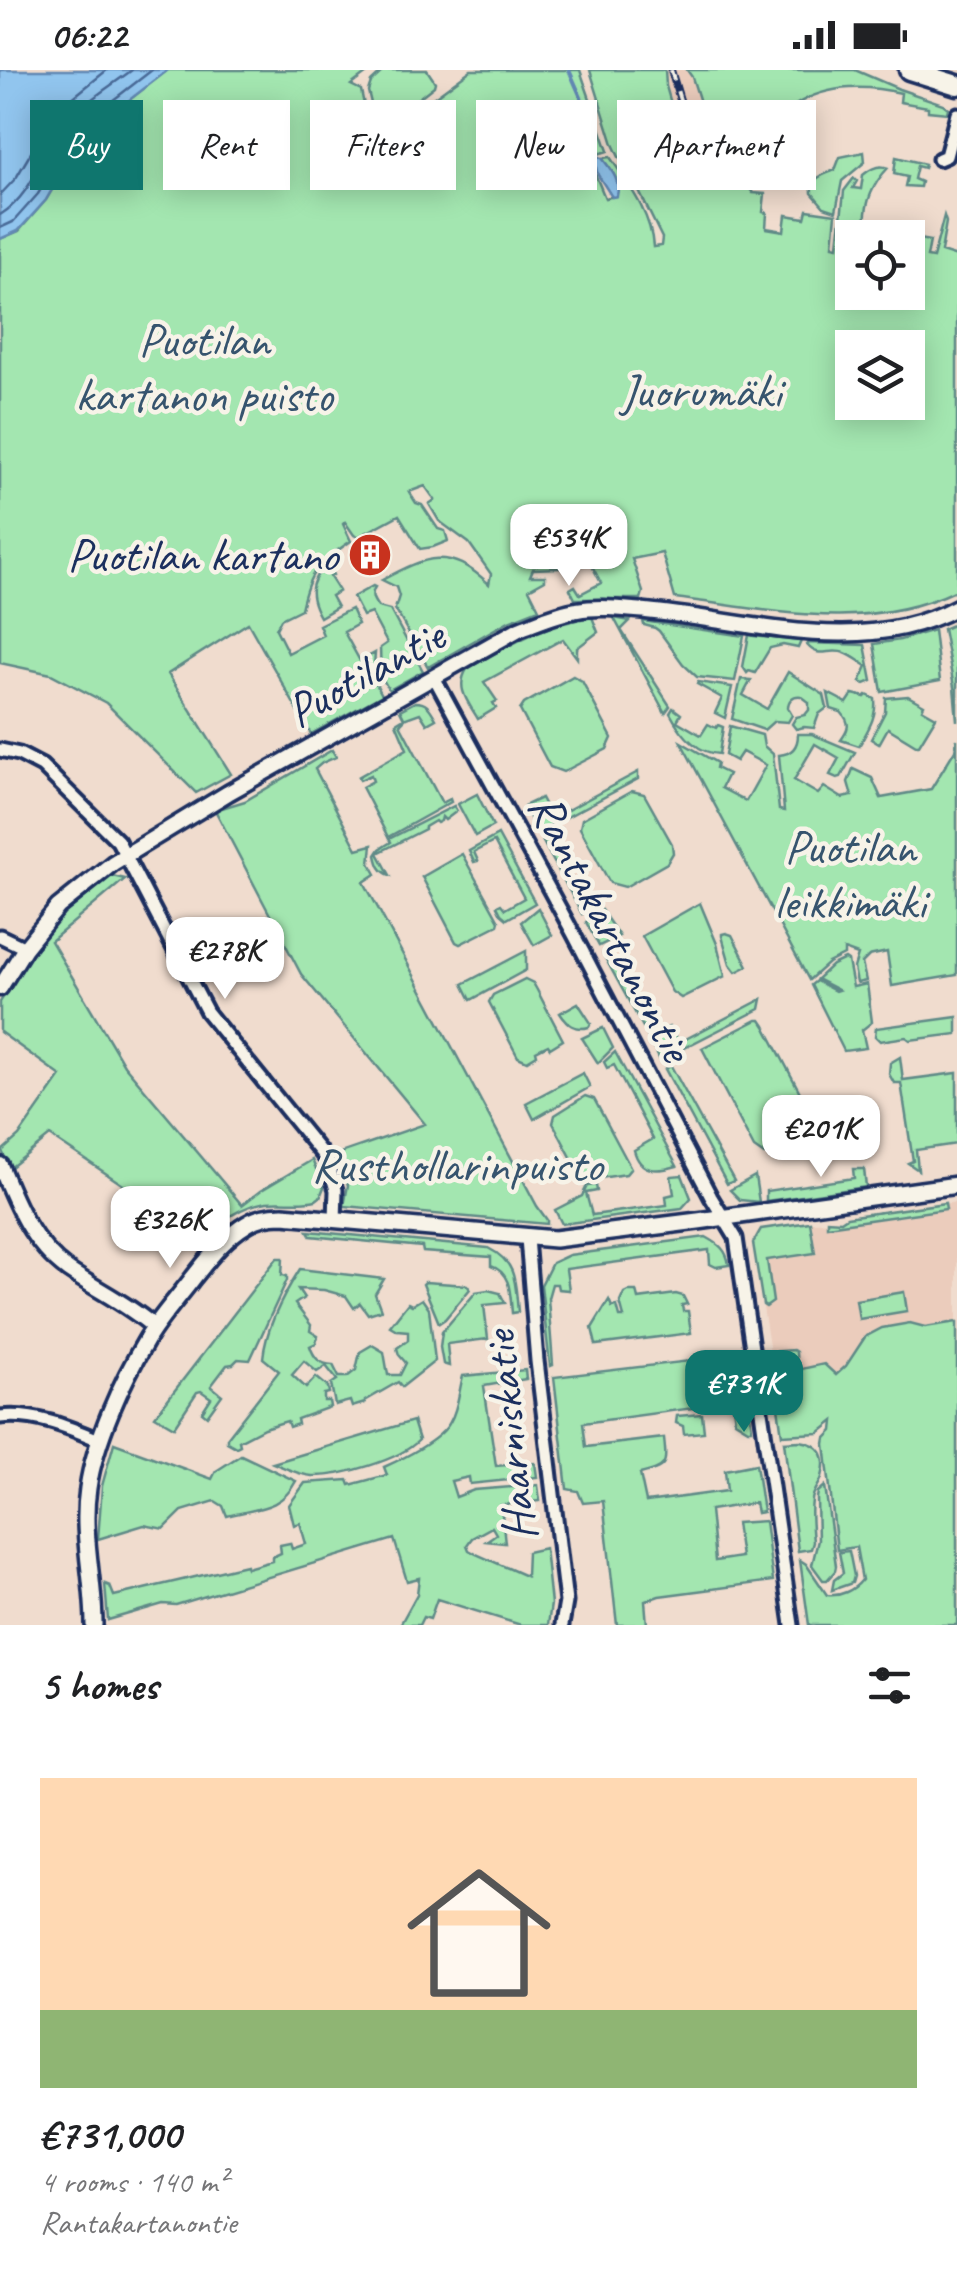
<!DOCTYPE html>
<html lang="en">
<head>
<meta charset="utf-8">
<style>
	body { margin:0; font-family:Caveat,sans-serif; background:#f6f6f6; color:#202124; height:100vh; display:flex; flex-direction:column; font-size:38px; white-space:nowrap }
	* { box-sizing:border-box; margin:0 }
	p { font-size:32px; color:#757577 }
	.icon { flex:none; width:55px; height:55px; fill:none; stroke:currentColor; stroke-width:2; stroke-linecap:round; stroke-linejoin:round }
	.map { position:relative; height:1555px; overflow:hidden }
	.side { display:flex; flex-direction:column; background:#fff; flex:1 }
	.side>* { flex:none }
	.top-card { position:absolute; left:30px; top:30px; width:898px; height:90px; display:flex; gap:20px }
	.controls { position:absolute; left:835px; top:150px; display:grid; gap:20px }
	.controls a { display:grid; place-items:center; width:90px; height:90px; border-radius:0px; background:#fff; box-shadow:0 5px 25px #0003; font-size:50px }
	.price { position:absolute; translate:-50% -85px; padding:0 22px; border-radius:20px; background:#fff; color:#222; font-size:32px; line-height:65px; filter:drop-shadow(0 2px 5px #0008) }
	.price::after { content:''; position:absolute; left:50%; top:60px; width:30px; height:22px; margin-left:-15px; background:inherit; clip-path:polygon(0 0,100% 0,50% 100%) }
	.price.current { background:#0f766e; color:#fff }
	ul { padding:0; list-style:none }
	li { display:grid; align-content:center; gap:20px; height:530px; padding:0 40px }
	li+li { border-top:2px solid #e0e0e0 }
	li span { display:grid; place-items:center; height:310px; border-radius:0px; color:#555 }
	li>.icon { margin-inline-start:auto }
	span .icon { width:180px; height:180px; fill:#fffc; stroke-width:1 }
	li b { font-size:42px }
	h2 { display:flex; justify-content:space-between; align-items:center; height:120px; padding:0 40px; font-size:42px }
	.tag { padding:0 35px; border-radius:0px; background:#fff; box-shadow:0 5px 25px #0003; font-size:35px; line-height:90px }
	.tag.current { background:#0f766e; color:#fff }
	.status { display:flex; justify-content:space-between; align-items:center; height:70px; padding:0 50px; background:#fff; direction:ltr }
	.status svg { height:28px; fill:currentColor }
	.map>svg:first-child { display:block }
	.built { fill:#ebccbc }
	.green { fill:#a3e6b0; stroke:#5f8a87; stroke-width:2.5; fill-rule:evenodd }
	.water { fill:#91c5ee; stroke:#6289b4; stroke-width:2.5 }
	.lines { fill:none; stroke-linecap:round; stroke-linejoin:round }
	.shore { stroke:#4a6b98; stroke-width:2.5 }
	.stream { stroke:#6289b4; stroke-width:4 }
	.minor-casing { stroke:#1b2f5e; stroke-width:19 }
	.tertiary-casing { stroke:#1b2f5e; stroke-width:21 }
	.secondary-casing { stroke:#1b2f5e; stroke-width:22 }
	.primary-casing { stroke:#1b2f5e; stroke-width:25 }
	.minor { stroke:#f7f3e8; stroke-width:11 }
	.tertiary { stroke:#f7f3e8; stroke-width:14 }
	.secondary { stroke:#f7f3e8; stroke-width:15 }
	.primary { stroke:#f7f3e8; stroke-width:18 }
	.rail-casing { stroke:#1b2f5e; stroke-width:8 }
	.rail { stroke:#f7f3e8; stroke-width:4; stroke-dasharray:11; stroke-linecap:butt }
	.labels { text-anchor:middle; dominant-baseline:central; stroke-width:9; stroke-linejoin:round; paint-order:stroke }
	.park-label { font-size:48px; fill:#36546e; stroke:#f7f3e8 }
	.poi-label { font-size:48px; fill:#1b2f5e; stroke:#f7f3e8; text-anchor:end }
	.street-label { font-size:48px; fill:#1b2f5e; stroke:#f7f3e8 }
</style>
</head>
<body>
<div class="status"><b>06:22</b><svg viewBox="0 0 49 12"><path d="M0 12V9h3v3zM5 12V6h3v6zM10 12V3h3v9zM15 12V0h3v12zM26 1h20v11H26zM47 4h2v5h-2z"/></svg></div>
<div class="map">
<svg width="957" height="1555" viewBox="0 0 957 1555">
	<rect width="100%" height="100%" fill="#f0dcce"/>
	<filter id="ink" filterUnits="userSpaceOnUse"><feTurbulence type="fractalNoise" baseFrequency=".01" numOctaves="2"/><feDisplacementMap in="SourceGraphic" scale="20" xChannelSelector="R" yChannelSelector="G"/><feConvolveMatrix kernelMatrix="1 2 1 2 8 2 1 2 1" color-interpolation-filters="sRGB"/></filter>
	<g filter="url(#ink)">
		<!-- built -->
		<g class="built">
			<polygon points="665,0 687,0 692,7 712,67 685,75 666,16"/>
			<polygon points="957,1132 957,1167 954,1168 957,1182 957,1252 925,1257 910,1253 865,1267 816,1337 771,1289 753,1173 757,1162 761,1159 810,1152 841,1151 847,1147"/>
		</g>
		<!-- green -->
		<g class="green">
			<path d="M168,0h203l-20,15 10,5 8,40 -33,36 -4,6 6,8 42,-43 91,-67h109l28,81 -20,6 17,41 11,-2c5,-16 -5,-26 -14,-38l8,-1c18,27 41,56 43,90l8,-1 1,-8 -28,-57 -2,-12 -13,-12 -6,-13 -23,-74h75l1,16 24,84 9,1 8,4 8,-2 -2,-6 6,-5 -27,-85 -5,-7h168l44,19 44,15 5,4 -1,5 -19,-2v-4l-28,-5 1,-9c-78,-18 -136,10 -155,91l7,9 12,1 -2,18 4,1 -1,15 18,3 2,-16 19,3 2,-8 29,4 -3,31 5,1 6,-55 10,-13 3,3 -4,7 8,1 2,-14c7,-6 16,-11 25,-7 -19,20 -26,42 -21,69l-15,1v54h56v-44h10l1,-3 -6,-7 17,3 -3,16 6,1 11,-42 2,6 -5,30 16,5v333c-91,44 -186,20 -282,8l-13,-45 -30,6 11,33 -2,7h-66l-5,-10 5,-3 5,8 21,-11 -12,-23 24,-3 -3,-7 -24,4 -27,14 -26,1 -3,7h15v4l-16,9 10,20 -30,12 -81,46 -33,-58 4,-13 -3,-9 -14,-7c45,-24 66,-34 107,4l2,-10 -22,-31 -30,-22 -10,-17 6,-4 -10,-14 -16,6 7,11 6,2 16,24 7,2 3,10 -15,6 -13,2 -21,-34 -41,22 -4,-2 -9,-13 -2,2 8,17c-33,23 -41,27 -50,68l-20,10 -5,10 12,24 35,-18 -4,-10 32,-16 7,15 -14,8 16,29 15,-8 -2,25 9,17 -71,39 -63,-111 -80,51 63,100 -35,19 -90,-90 -55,-29 -51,-11v-424l19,-8 27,-31 38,-65zM852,278h56v54h-56z"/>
			<polygon points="384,0 427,0 435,12 434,16 383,56 377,58 368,21 371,12"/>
			<path d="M864,82l1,10 -23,19 -6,30 -12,-4 -12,-14c-2,-16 10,-17 23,-23l5,-13z"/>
			<polygon points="896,87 925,94 924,98 917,96 914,109 921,112 920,117 905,116 907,107 894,104"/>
			<path d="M333,488l3,5 -7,4 4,8 -3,2 9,14 -8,5 6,11 -17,10c-15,-26 -9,-40 13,-59z"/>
			<path d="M373,516l2,1c-5,8 -2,13 3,20l12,3 33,61 -34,19 -8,-14 -1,-28 7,-5 -16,-30 -8,3 -10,-19z"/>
			<path d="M592,547l6,15 -21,16v10l-14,-19 -79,43 13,19 -4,2 3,5 -18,11c-10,-17 -23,-31 -11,-50 45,-25 73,-44 125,-52z"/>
			<polygon points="614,548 630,551 621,560 670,636 665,643"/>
			<polygon points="643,551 744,566 735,611 697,607 683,594 659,561 655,558 644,555"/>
			<polygon points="957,553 957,651 954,617 943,559"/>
			<polygon points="934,560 940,611 882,622 874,574 900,570"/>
			<polygon points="749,565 754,566 801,571 798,578 783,575 770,578 755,603 749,601 747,603 743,597"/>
			<path d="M809,573l56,2 7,36 -7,3 -5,-2 7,-16c-7,-4 -14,-10 -22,-13 -16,-6 -25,7 -38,-8z"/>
			<path d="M788,602l36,23 3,13 -8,6 -5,14 -10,-1 -8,2 -4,-5 4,-7 9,-2 4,-5v-8l-8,-6c-8,-1 -13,4 -13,12l4,7 -4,7 -14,-1 -10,9 -32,-11 9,-40 10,1 -8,15 24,14z"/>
			<polygon points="573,606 582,611 612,668 607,679 563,702 550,697 520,640 524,634"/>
			<polygon points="698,612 732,617 725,648 715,643 722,628 697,614"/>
			<path d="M828,623l19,10 6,-9 12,3 2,-2 8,4c2,19 -8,32 -16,47l-18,-6c8,-11 10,-17 0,-28l-10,-3z"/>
			<polygon points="908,626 924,635 922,639 936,647 919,675 916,675 888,658 879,674 871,669 885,642 886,628"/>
			<path d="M415,632c13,0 15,7 21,17l-9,5 -7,-11 -14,5 -6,6 42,79 8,-4 1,3 -63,35 -26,-50 11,-6 -2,-6 -11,5 -2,-3 49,-28 -11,-26 8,-5 -4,-8z"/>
			<path d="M673,638l8,6 -4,7 24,14 7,-11 8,4 2,-3 5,2 -4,27c-23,-1 -39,-22 -49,-41z"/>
			<path d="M730,656l32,9 2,11 9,8 6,56 5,1 -5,-56c12,-1 19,-8 19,-21h14l43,18 -14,25 -4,1 -7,-3 9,-17 -24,-14 -21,36 24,14 6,-7 18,11 10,-2 -4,-14 5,-13 19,9 9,20 50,-9 24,-39 2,-11v236l-65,11 -5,-34 -18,4 -7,7 4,18 -9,2 -3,-15 4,-13 -14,-5v5l-16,8 -19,17 -128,-238 36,21 -1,5 12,6 -7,14 25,13 20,-36 -24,-13 -6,9 -11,-6z"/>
			<polygon points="332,680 336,687 322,693 315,699 357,779 372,775 370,793 376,804 364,812 537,1136 547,1150 547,1154 344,1136 348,1115 332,1086 425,1054 301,904 215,740 245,731"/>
			<polygon points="638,702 638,709 563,749 556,748 550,738 553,737 558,745"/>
			<polygon points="632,721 644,724 672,774 673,783 667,793 625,817 610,813 580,758 582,749"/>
			<polygon points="477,724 493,756 475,766 458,734"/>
			<polygon points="541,728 553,751 549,757 538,763 524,736"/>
			<path d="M454,736l3,5 -12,9 -3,-3 -1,4 -4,2 -2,-2 -10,6v2l-47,24 12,22c-10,-4 -12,-10 -14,-20l4,-6 11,-7 -2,-3z"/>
			<polygon points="561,759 563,764 551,771 589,840 582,844 542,770"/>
			<polygon points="498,765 535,833 507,849 501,844 497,836 501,834 505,839 524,828 494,772 474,782 478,791 474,792 469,781"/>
			<polygon points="462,784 499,851 498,855 460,874 456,872 422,807"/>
			<path d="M112,806l13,3 -74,62 73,124 118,140 18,-14 52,-31 12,27 -4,10 -4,3c-16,4 -33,0 -49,2 -27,4 -45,18 -63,37l-154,-103 -40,32 -8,-17 17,-15 42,-60 -61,-44v-30l46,-70 16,-17z"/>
			<polygon points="700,833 717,874 725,906 681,928 672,922 642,866"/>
			<polygon points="538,838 552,865 534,875 521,852"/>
			<polygon points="601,840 619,866 599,876 586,852"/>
			<polygon points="726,863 732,865 748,896 736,902 730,894 722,866 722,864"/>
			<polygon points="610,880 649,953 643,957 603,884"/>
			<polygon points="526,881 526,900 471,930 463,914"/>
			<polygon points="845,889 848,891 853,917 867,914 872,952 862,960 866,978 844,981 811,915 816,911 835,921 838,920 817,909 832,895"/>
			<polygon points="525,909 533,913 537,920 563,970 550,978 548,975 536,981 537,985 527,991 518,987 489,932 493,925"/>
			<polygon points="762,929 760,939 660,990 648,967 669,957 680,972"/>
			<path d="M578,933l13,20 -2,4c-14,4 -22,-3 -29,-14z"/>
			<polygon points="957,947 957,964 910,970 906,967 880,971 875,966 876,958"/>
			<polygon points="757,950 761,950 765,956 826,1072 824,1074 764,1085 754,1078 702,978"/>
			<polygon points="603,958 613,978 598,993 582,968"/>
			<path d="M615,982l62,114c-20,6 -37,7 -43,-16l19,-11 -39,-74 -7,3 -3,-6z"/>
			<polygon points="900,987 903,1010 957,1003 957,1074 916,1080 918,1100 908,1093 913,1091 901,1013 894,1013 889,1004 890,993"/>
			<polygon points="671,996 734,1111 727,1114 665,999"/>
			<polygon points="583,1003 590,1017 534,1049 526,1033"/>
			<polygon points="585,1026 594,1029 631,1098 626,1104 594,1109 579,1102 553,1053 555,1045"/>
			<polygon points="853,1099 864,1099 866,1117 766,1131 766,1121 854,1108"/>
			<polygon points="682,1105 691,1128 682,1138 562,1154 555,1140 582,1126 587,1116 596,1115 597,1121 586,1123 592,1145 667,1135 666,1126 674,1124 671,1106"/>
			<polygon points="755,1106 759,1132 740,1130 730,1120"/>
			<polygon points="945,1133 946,1139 827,1156 827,1150 841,1151 847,1147"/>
			<polygon points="810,1152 815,1183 767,1190 773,1232 766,1237 763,1235 753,1173 761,1159"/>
			<path d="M308,1161l180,17c30,15 27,35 30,64l-6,1c-2,-18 0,-40 -21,-47v-9l-68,-5 -1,-5 -111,-11z"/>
			<path d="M706,1167c13,7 21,13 23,28l-13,2 -6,-3 -1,-14 -143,19 3,21 -11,-1 -1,-5h-5l-4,14 5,67 -3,1 -9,-81 11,-22 17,-8z"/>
			<polygon points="277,1188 283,1188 282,1205 287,1206 287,1210 250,1290 238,1289 233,1294 227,1295 211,1316 222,1325 207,1346 202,1342 211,1328 201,1321 197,1322 174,1357 155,1346"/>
			<path d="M300,1199l84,10 -9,15 6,16 -13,4 -8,-11 -6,5 -8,-12 -22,-6 -26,-1 6,9 -9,6 16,21 -1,6 8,5 -2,7 -6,3c4,12 9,18 23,19l6,12h8l9,-7 4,-18 12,-7 12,7 4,23h12l6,-12 -7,-8 -2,-7 11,-8v-9l-11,-1 -7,-4 18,-23 4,2 10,-6 7,10 6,52 -33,26 -4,-5 -33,19v2l-13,4 -2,-6 -15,4 -4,-21 6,-4 -11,-14 -9,6 -13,-11 -12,14 14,13 10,-11 12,10 1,6 -5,1v7h5l1,6 -33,12 1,5 -9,3 -2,-6 -23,7 -25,13 1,4 -4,2 -9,-5v-4l52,-67 -16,-13c3,-30 21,-64 37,-89z"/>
			<polygon points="425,1212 467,1215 470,1219 445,1249 439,1253 423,1214"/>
			<polygon points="488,1220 500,1223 505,1233 484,1235 488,1269 447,1274 449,1296 443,1294 440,1277 442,1262 476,1222"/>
			<polygon points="628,1221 636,1221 638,1229 676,1224 683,1226 687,1234 682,1235 683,1241 688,1241 691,1263 596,1275 592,1258 609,1230 612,1237 617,1236 620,1247 624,1247 620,1232 624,1223"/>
			<polygon points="904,1222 907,1241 859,1249 856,1230"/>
			<path d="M957,1252v303h-148l-9,-65 6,4 21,31c13,2 27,-5 35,-15l-6,-33 -19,3 -12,-106 1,-6 7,-7 1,-10 -15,12 -37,2 -12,-83 23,-2 3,2 1,18 27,-6 12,11 10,-9 19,-29 17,-9 28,-5 15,4z"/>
			<path d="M741,1283l11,76h-4l-13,-8 -7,-53 -32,5 5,34 -118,16 3,24 78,-9c3,28 3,29 -24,36l6,28 81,-11 -2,-21 31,-6 7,48 -6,1 -2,-10 -45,7 5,51 26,-4 -5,-34 29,-2 8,60 -114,15 -14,5 2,24h-30l-14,-124 -20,2 -5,-12 -11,-2 -13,-112 145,-17v-3z"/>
			<path d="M525,1300l1,9 -42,7 12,80 39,-3 2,14 -67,7 -1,-7 -18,4 5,16 18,-7 64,-5 2,16 -39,4 4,38 -19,-2 10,-7 -4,-7 -20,11 -5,7 2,5 7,4 50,22 1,-24 18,-4 6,56 -3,21h-27l-84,-26 -7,20 -7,-2 -4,8h-19l17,-31 2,-16 -12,3 -13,-42 -218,66 -13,-1 -55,16 -3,-36 5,2 4,10 132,-31 1,3 25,-7v-4l9,-4 -1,-8 10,-2 2,6 14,-5 -6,-21 -6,2 -5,-20 16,-22 43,-3 2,5 37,-10 -3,-8c18,-8 57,-27 66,-45 8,-13 9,-32 13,-46z"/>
			<polygon points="702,1344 704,1362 684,1364 683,1356 676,1353 677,1346"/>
			<path d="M413,1351l6,19c-19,20 -79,37 -107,36 -13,-1 -27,-8 -39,-13z"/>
			<path d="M800,1371c21,3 28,15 22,36 -2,8 -9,14 -10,23 -2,13 0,29 1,42l-2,7 -13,2 -14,-109z"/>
			<path d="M114,1373l98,36 4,-8 25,-16 55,26c-15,29 -39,27 -69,35l-4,-10 -8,-5 -33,10 -18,18 -20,-4 -46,14 4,-53z"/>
			<polygon points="825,1416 836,1496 835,1501 827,1510 823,1510 812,1495 818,1470 817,1428 818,1422"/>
			<polygon points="849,1481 854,1506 852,1513 832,1520 834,1510 843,1503 839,1482"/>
		</g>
		<!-- water -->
		<g class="water">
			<polygon points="0,0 168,0 84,65 46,130 18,161 0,169"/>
			<path d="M598,87l4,1c9,12 19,22 15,38l-5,1 -14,-22 -4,-16z"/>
		</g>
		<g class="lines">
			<!-- shore -->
			<g class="shore">
				<polyline points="0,125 16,108 55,42 107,0"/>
				<path d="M0,145c36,-22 43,-69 69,-96 18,-19 42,-33 63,-49"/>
				<polyline points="0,158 13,152 38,124 77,58 152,0"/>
			</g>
			<!-- stream -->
			<polyline class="stream" points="569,0 583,32 583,47 593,65 598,87"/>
			<!-- minor casing -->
			<g class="minor-casing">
				<g id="minor">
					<polyline points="939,89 946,86 957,44"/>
					<polyline points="434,607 573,863 711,1127 736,1168 792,1555"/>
					<polyline points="0,680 19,684 42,696 118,771 207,942 327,1090 336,1120 335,1150"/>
					<polyline points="0,866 25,878"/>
					<polyline points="527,1168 537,1291 566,1532 562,1555"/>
					<path d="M0,1347c35,-4 68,10 99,23"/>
				</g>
			</g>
			<!-- tertiary casing -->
			<g class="tertiary-casing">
				<g id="tertiary">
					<path d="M0,918l25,-40 33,-41 55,-44 115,-70 291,-164c19,-7 38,-16 58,-19 22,-4 47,-1 69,1 102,9 215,48 311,-4"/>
					<path d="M0,1095c16,40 32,79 68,105 29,20 60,34 86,57"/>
				</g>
			</g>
			<!-- secondary casing -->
			<g class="secondary-casing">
				<path id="secondary" d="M94,1555c0,-47 -13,-90 -6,-137 7,-48 34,-107 59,-149 13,-22 31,-41 46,-61 16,-20 32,-41 54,-54 11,-7 23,-9 36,-9l272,24 143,-18 259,-36"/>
			</g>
			<!-- primary casing -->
			<g class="primary-casing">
				<polyline id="primary" points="909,0 957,15"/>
			</g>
			<!-- minor -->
			<use href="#minor" class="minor"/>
			<!-- tertiary -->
			<use href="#tertiary" class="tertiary"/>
			<!-- secondary -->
			<use href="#secondary" class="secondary"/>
			<!-- primary -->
			<use href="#primary" class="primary"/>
			<!-- rail casing -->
			<g class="rail-casing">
				<polyline id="rail" points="671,0 700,97"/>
			</g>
			<!-- rail -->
			<use href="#rail" class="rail"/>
		</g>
	</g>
	<!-- icons -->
	<defs>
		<g id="building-disc" transform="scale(2.25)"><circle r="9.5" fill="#c8321e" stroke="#f7f3e8"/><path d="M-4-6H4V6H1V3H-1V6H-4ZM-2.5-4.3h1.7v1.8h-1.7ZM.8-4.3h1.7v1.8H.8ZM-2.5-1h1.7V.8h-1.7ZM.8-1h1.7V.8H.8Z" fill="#fff"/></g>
	</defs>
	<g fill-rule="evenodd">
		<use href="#building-disc" x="370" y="485"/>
	</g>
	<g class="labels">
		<!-- park labels -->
		<g class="park-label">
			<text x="204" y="270">Puotilan<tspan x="204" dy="55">kartanon puisto</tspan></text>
			<text x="701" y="321">Juorumäki</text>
			<text x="850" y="777">Puotilan<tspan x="850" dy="55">leikkimäki</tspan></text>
			<text x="457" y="1095">Rusthollarinpuisto</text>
		</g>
		<!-- poi labels -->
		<g class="poi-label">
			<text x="338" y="485">Puotilan kartano</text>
		</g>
		<!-- street labels -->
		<g class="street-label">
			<text transform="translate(365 603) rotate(-29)">Puotilantie</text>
			<text transform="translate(611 857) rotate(62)">Rantakartanontie</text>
			<text transform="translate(509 1366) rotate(-96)">Haarniskatie</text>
		</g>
	</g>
</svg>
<div class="controls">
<a><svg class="icon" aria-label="locate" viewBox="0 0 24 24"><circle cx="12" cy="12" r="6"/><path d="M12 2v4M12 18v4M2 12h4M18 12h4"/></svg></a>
<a><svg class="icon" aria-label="layers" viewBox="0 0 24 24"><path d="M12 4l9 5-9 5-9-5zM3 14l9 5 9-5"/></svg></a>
</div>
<b class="price" style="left:569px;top:519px">€534K</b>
<b class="price" style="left:225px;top:932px">€278K</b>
<b class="price" style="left:821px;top:1110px">€201K</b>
<b class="price" style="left:170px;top:1201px">€326K</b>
<b class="price current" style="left:744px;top:1365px">€731K</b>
<div class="top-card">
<a class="tag current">Buy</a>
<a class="tag">Rent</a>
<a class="tag">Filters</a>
<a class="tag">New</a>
<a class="tag">Apartment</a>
</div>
</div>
<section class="side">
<h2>5 homes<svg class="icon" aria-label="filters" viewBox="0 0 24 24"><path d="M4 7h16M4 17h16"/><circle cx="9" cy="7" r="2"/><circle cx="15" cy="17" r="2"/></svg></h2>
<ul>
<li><span style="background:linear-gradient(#ffd9b3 75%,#8fb573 0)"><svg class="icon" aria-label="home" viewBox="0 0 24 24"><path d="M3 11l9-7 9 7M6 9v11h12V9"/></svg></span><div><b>€731,000</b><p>4 rooms · 140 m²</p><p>Rantakartanontie</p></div></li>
</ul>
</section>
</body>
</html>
